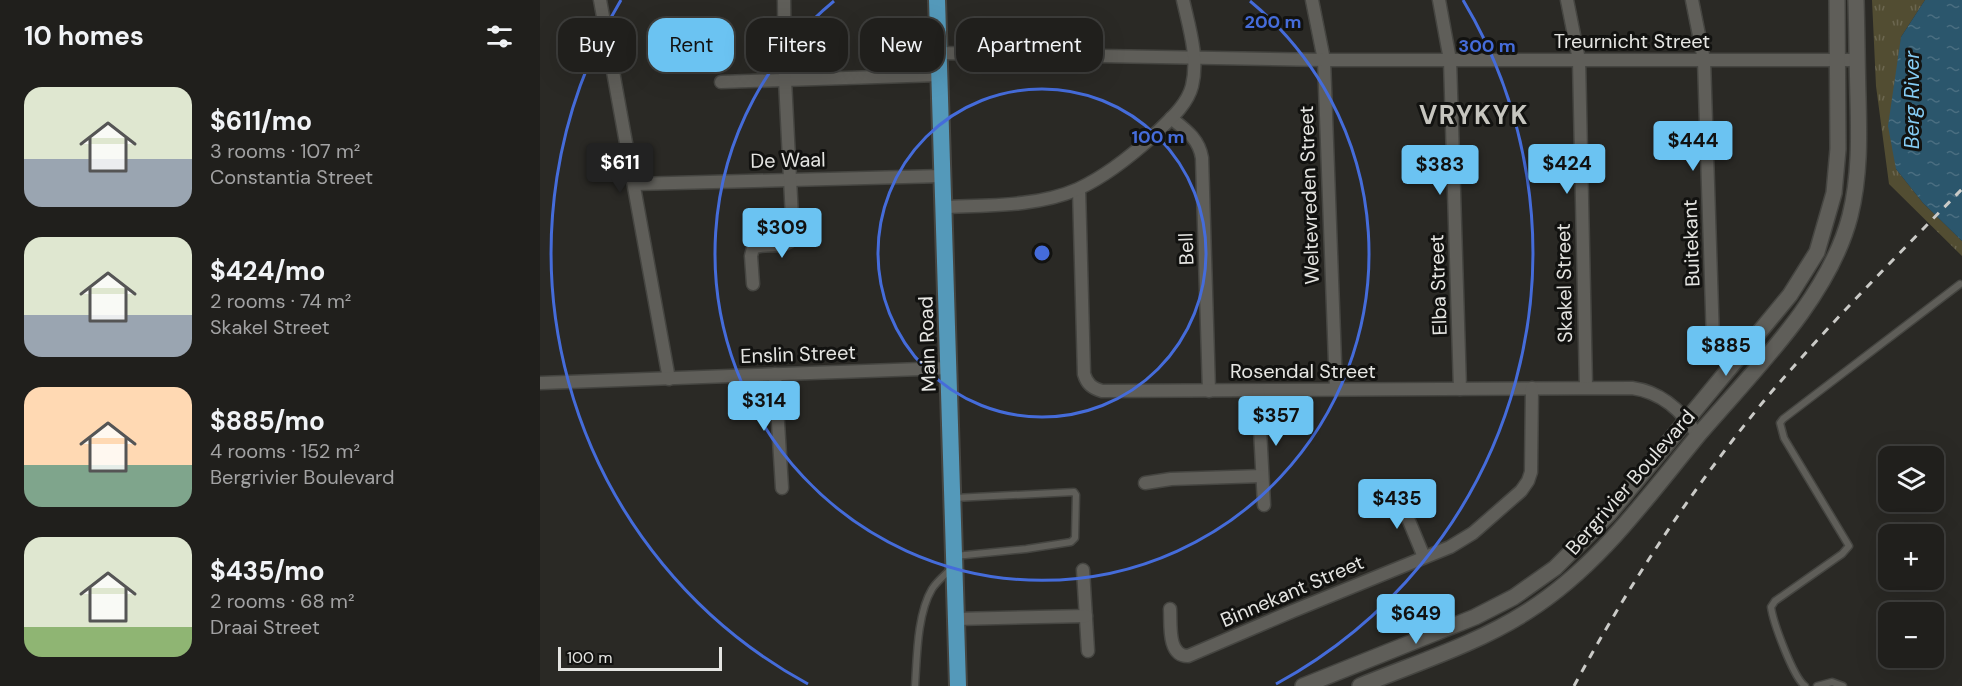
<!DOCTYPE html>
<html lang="en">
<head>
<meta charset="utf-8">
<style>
	body { margin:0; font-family:"DM Sans",sans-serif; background:#2d2c29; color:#f1f3f6; height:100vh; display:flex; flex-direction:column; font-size:22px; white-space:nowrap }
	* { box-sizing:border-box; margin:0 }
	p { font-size:20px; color:#a2a2a3 }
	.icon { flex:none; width:33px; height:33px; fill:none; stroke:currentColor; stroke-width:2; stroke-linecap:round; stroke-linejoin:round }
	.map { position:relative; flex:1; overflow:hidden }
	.panel { display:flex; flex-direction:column; background:#201f1c; width:540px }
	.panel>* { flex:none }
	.guide { position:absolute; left:18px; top:18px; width:570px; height:54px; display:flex; gap:12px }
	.fabs { position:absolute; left:1338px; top:446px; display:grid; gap:12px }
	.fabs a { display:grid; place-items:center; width:66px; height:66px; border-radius:12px; background:#201f1c; box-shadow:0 6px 24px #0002,0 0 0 2px #3d3d3b; font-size:30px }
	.scale { position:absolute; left:18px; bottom:15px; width:164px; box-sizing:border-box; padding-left:6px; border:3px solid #e5e5e2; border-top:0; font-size:16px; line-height:21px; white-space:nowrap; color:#e5e5e2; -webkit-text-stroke:4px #121210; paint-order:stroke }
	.price { position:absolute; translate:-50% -51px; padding:0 14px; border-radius:6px; background:#6bc3f2; color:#111; font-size:20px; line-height:39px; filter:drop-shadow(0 2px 3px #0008) }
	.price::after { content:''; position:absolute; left:50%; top:36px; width:18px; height:14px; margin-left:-9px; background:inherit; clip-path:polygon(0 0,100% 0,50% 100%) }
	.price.current { background:#222; color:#fff }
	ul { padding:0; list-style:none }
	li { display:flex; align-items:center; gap:18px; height:150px; padding:0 24px }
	li span { display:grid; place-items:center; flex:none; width:168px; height:120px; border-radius:18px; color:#555 }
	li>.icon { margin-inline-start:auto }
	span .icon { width:72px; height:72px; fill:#fffc; stroke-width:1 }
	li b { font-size:26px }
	h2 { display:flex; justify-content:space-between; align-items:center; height:72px; padding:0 24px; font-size:26px }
	.chip { padding:0 21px; border-radius:18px; background:#201f1c; box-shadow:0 6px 24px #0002,0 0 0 2px #3d3d3b; font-size:21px; line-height:54px }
	.chip.current { background:#6bc3f2; color:#111 }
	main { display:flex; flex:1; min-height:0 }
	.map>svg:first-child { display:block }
	.grass { fill:url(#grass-tufts) }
	.water { fill:url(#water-ripples) }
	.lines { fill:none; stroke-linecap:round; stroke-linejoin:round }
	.service-casing { stroke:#454541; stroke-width:9 }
	.minor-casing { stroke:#454541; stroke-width:15 }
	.tertiary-casing { stroke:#454541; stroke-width:18 }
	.primary-casing { stroke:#454541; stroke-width:20 }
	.service { stroke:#5f5e59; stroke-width:6 }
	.minor { stroke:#5f5e59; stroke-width:12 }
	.tertiary { stroke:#5f5e59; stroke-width:15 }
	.primary { stroke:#5499ba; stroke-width:16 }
	.rail { stroke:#cacac7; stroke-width:3; stroke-dasharray:8 8; stroke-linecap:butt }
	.ring { fill:none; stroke:#456cda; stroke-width:3 }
	.labels { text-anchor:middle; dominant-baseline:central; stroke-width:6; stroke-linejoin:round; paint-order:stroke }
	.street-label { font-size:20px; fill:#e5e5e2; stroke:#121210 }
	.water-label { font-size:21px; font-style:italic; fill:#85ccf4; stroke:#121210 }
	.district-label { font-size:26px; font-weight:bold; letter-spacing:1.5px; fill:#c6c5bf; stroke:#121210 }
	.centre { fill:#456cda; stroke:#121210; stroke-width:3 }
	.ring-label { font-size:18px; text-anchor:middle; font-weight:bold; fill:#456cda; stroke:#121210; stroke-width:6; stroke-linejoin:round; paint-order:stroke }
</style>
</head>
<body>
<main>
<section class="panel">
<h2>10 homes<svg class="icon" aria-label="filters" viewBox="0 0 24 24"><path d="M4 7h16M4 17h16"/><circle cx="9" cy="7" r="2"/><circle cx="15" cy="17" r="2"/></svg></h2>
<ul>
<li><span style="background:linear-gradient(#dfe7d0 60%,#9aa5b1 0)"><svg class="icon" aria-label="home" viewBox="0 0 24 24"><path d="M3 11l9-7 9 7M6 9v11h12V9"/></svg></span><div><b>$611/mo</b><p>3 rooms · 107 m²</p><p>Constantia Street</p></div></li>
<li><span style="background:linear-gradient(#dfe7d0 65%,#9aa5b1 0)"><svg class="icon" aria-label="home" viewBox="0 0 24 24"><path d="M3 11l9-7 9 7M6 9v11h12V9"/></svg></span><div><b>$424/mo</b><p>2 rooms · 74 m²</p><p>Skakel Street</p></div></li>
<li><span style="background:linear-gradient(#ffd9b3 65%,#7fa58c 0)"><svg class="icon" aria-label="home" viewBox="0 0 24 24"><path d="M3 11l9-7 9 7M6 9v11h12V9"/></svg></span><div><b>$885/mo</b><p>4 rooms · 152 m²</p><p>Bergrivier Boulevard</p></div></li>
<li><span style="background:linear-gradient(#dfe7d0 75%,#8fb573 0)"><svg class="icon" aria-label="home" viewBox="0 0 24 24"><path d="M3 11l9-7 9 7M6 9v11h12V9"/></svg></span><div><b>$435/mo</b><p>2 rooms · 68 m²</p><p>Draai Street</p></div></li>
</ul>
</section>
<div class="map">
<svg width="1422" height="686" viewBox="0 0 1422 686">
	<defs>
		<pattern id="grass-tufts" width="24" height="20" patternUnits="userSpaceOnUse" patternTransform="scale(1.5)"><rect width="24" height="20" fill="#524d32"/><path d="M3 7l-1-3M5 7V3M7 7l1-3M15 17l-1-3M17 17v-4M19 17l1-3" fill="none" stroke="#6b664f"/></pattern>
		<pattern id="water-ripples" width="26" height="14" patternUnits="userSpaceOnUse" patternTransform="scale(1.5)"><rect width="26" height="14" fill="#2b566c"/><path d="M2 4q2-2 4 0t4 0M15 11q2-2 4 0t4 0" fill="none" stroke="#4a6e81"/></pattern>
	</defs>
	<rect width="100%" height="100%" fill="#2a2925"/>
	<!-- grass -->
	<polygon class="grass" points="1332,0 1385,0 1361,37 1356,169 1383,203 1422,241 1422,256 1349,184 1336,86"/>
	<!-- water -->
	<polygon class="water" points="1385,0 1422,0 1422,241 1383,203 1356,169 1348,126 1361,37"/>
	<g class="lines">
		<!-- service casing -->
		<g class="service-casing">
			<g id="service">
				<polyline points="414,498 534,492 536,495 535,538 531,542 486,549 415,556"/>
				<path d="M375,686c2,-29 2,-72 17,-97 5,-8 13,-14 20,-21"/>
				<path d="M1265,686c-12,-9 -32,-64 -34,-79l4,-6 67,-47 7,-8 -65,-108 -4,-15 3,-4 177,-135"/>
				<polyline points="1277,686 1292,682 1303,686"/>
			</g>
		</g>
		<!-- minor casing -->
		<g class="minor-casing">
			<g id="minor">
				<polyline points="60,0 129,379"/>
				<polyline points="772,0 784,60 796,390"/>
				<polyline points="899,0 910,60 920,389"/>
				<polyline points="1027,0 1039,60 1046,387"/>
				<polyline points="1152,0 1164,60 1173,341"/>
				<polyline points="398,53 784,60 1317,60"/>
				<polyline points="181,82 399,75"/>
				<path d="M631,118c15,12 28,21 31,40l7,233"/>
				<polyline points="94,184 402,176"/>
				<path d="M539,189l5,185c3,10 8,14 18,17l530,-3c30,4 50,23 66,48"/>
				<path d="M403,207c45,-2 94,0 135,-18 28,-13 53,-33 75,-53 14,-14 34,-30 39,-50 7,-28 -3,-59 -9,-86"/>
				<path d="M213,284l-2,-28 2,-8c12,-6 31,2 40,-10l-8,-158 -1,-80"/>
				<polyline points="235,374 242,488"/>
				<polyline points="0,383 409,368"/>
				<polyline points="718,391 724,505"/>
				<polyline points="605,483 631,479 722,476"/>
				<polyline points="857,492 884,557"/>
				<polyline points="543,570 548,651"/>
				<path d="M630,609c1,15 -3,47 18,47l105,-45 157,-64 23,-14 48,-42 7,-10 3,-9 1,-84"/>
				<polyline points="416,619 546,616"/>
			</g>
		</g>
		<!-- tertiary casing -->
		<g class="tertiary-casing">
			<g id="tertiary">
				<polyline points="763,686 935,617 974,597 1015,568 1069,514 1250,295 1277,252 1294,193 1298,149 1297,0"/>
				<path d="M820,686c56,-23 117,-42 168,-75 71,-45 119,-114 172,-178 54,-63 129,-135 150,-217 10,-40 9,-79 8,-119 -1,-33 -1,-65 -2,-97"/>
			</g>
		</g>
		<!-- primary casing -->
		<g class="primary-casing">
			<polyline id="primary" points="397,0 418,686"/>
		</g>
		<!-- service -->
		<use href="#service" class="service"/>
		<!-- minor -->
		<use href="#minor" class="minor"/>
		<!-- tertiary -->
		<use href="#tertiary" class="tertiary"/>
		<!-- primary -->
		<use href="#primary" class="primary"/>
		<!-- rail -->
		<path class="rail" d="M1034,686c54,-100 117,-196 189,-284 62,-74 131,-143 199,-213"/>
	</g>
	<!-- distance rings -->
	<g class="ring">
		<circle cx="502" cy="253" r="164"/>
		<path d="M710 1A327 327 0 1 1 294 1"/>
		<path d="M268 684A491 491 0 0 1 81 0M923 0A491 491 0 0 1 736 684"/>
	</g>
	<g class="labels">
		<!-- street labels -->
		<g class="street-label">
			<text x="1092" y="41">Treurnicht Street</text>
			<text transform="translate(248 160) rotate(-1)">De Waal</text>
			<text transform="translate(769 195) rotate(-92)">Weltevreden Street</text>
			<text transform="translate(1151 243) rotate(-92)">Buitekant</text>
			<text transform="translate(646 249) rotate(-92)">Bell</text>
			<text transform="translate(1024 283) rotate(-91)">Skakel Street</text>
			<text transform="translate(898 285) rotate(-92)">Elba Street</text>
			<text transform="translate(387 344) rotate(-92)">Main Road</text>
			<text transform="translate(258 354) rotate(-2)">Enslin Street</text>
			<text x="763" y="371">Rosendal Street</text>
			<text transform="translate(1090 482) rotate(-49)">Bergrivier Boulevard</text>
			<text transform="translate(752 591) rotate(-23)">Binnekant Street</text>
		</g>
		<!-- water labels -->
		<g class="water-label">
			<text transform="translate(1372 100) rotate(-90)">Berg River</text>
		</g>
		<!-- district labels -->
		<g class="district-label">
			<text x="934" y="115">VRYKYK</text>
		</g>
	</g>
	<circle cx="502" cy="253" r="9" class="centre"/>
	<g class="ring-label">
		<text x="733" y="28">200 m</text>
		<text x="947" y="52">300 m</text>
		<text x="618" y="143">100 m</text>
	</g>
</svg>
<div class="fabs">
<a><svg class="icon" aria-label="layers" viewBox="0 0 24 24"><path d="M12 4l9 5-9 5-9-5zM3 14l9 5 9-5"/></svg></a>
<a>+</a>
<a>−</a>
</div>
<div class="scale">100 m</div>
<b class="price" style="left:1153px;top:172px">$444</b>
<b class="price current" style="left:80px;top:194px">$611</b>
<b class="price" style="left:1027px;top:195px">$424</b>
<b class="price" style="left:900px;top:196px">$383</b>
<b class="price" style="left:242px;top:259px">$309</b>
<b class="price" style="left:1186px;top:377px">$885</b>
<b class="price" style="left:224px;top:432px">$314</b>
<b class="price" style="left:736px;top:447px">$357</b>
<b class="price" style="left:857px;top:530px">$435</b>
<b class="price" style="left:876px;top:645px">$649</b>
<div class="guide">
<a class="chip">Buy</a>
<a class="chip current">Rent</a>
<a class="chip">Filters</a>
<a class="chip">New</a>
<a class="chip">Apartment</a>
</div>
</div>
</main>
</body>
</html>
